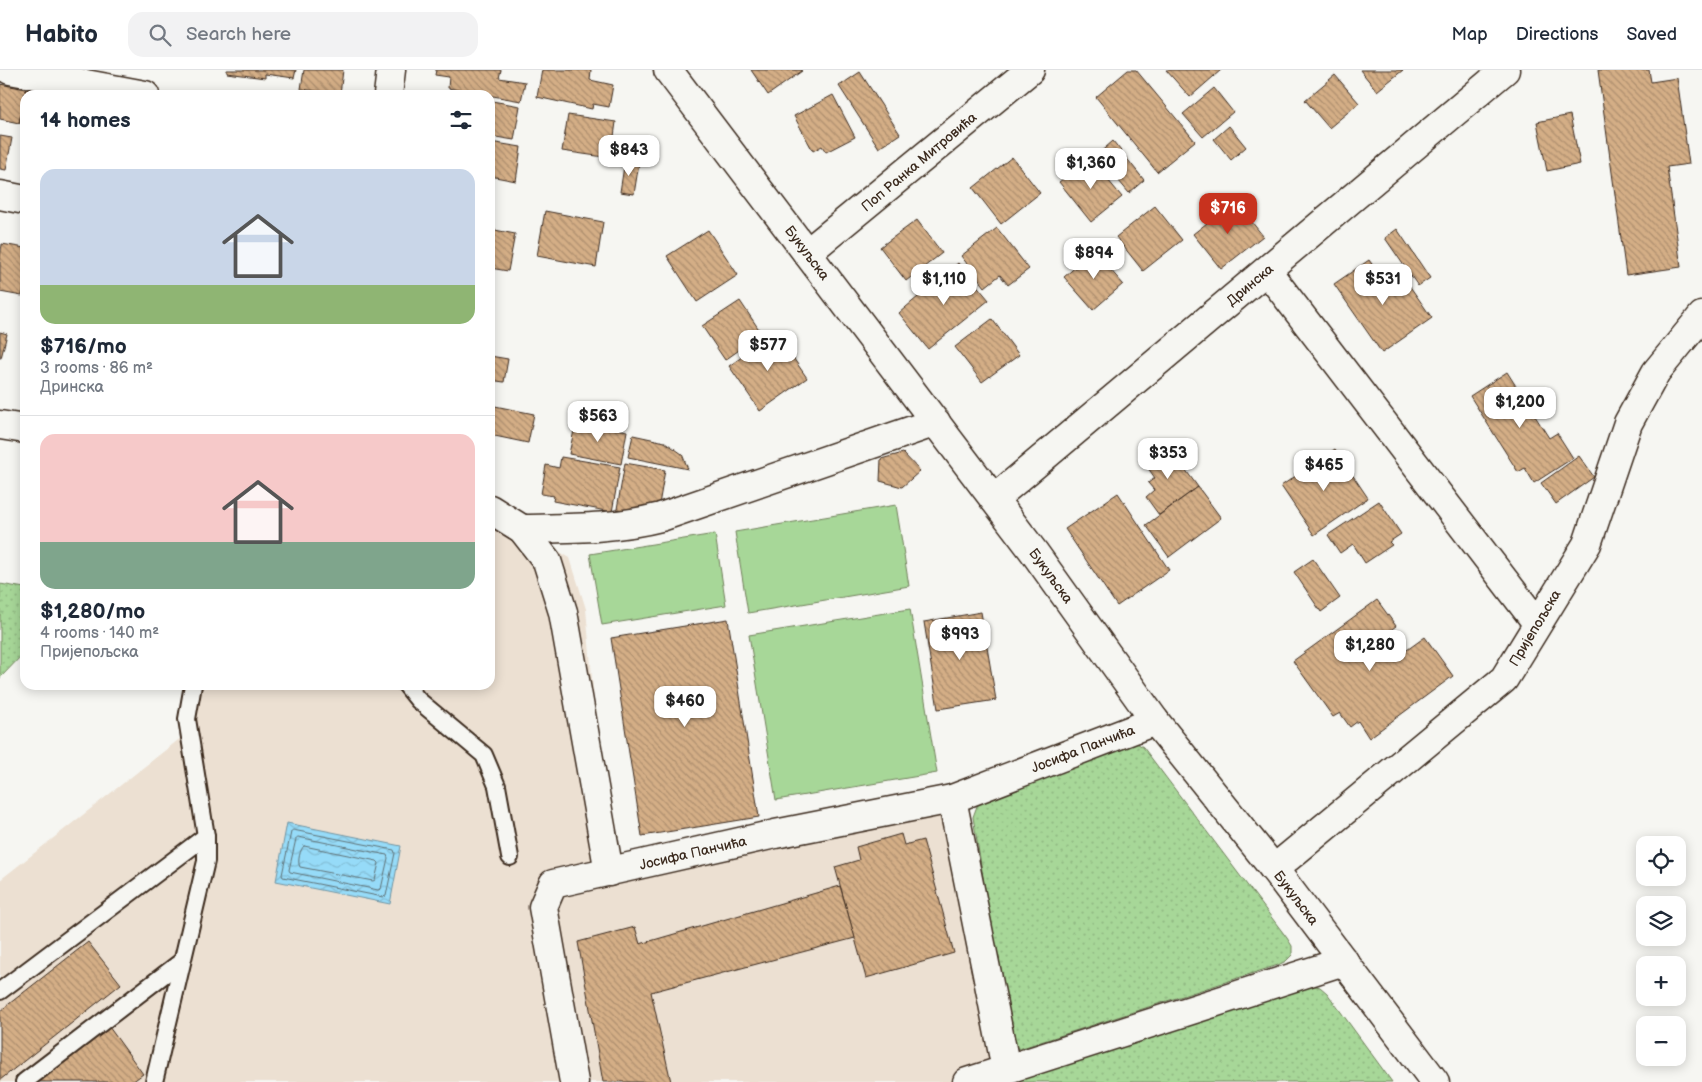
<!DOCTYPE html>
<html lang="en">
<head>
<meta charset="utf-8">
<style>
	body { margin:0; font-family:"Balsamiq Sans",sans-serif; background:#f2f2f3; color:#1f2937; height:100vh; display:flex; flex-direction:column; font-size:19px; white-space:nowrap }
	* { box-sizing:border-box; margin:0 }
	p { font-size:16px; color:#747a83 }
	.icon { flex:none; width:28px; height:28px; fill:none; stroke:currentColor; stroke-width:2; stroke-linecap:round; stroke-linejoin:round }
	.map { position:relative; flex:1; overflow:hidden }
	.side { position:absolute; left:20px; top:20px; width:475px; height:600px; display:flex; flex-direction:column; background:#fff; border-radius:15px; box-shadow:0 2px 12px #0003 }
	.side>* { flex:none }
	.tools { position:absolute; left:1636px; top:766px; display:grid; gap:10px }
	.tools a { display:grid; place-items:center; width:50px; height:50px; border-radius:10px; background:#fff; box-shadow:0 2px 12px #0003; font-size:25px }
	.price { position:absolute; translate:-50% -42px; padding:0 11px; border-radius:10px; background:#fff; color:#222; font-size:16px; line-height:32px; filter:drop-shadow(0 1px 2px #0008) }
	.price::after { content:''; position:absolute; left:50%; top:30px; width:15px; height:11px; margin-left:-8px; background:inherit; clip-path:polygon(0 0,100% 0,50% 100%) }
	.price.current { background:#c8321e; color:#fff }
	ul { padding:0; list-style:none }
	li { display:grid; align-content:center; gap:10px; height:265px; padding:0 20px }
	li+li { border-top:1px solid #e0e1e3 }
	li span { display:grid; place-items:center; height:155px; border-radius:15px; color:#555 }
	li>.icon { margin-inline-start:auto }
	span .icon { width:90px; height:90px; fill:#fffc; stroke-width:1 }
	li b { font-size:21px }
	h2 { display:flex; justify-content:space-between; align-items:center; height:60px; padding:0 20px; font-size:21px }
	header { display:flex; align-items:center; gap:30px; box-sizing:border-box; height:70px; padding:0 25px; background:#fff; border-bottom:1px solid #e0e1e3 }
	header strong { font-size:24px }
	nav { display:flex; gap:28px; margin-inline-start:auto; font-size:18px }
	.search { width:350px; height:45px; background:#f2f2f3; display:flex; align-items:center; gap:12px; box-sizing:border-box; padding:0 18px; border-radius:15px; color:#747a83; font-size:19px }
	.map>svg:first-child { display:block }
	.built { fill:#ece0d2 }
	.grass { fill:url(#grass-dots); stroke:#71805b }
	.pitch { fill:#a7d798; stroke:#71805b }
	.water { fill:url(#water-waves); stroke:#7294a1 }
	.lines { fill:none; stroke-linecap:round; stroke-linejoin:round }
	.shore { stroke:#5f7175; stroke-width:1 }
	.building { fill:url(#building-back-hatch); stroke:#3b2a1e }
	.lane-casing { stroke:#3b2a1e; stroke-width:20 }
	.street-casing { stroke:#3b2a1e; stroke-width:31 }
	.secondary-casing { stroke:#3b2a1e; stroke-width:31 }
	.lane { stroke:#f6f6f2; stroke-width:16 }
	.street { stroke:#f6f6f2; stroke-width:28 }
	.secondary { stroke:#f6f6f2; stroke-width:28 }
	.labels { text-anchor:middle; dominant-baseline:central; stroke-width:4; stroke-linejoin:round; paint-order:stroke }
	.street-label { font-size:14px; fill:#3b2a1e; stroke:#f6f6f2 }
</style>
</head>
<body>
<header>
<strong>Habito</strong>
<div class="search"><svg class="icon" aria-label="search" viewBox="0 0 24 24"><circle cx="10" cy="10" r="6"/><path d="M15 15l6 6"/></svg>Search here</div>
<nav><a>Map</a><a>Directions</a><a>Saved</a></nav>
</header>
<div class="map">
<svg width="1702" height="1012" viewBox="0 0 1702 1012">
	<defs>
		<pattern id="grass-dots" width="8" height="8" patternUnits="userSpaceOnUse" patternTransform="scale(1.25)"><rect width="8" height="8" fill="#a7d798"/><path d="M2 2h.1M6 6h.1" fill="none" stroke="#91b983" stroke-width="1.8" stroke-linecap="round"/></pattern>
		<pattern id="water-waves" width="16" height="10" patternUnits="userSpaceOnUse" patternTransform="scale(1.25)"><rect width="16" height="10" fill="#96dbf8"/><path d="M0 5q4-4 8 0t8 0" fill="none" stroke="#82bcd4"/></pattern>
		<pattern id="building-back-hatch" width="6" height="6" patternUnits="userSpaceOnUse" patternTransform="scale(1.25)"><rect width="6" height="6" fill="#d4ae86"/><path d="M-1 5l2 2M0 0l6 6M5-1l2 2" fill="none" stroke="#ad8e6d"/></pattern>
	</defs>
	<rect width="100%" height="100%" fill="#f6f6f2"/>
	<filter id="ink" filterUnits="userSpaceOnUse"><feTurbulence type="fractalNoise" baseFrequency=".02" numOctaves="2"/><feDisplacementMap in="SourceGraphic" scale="10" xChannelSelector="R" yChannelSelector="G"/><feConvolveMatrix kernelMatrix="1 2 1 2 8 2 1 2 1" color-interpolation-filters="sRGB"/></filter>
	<g filter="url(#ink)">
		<!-- built -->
		<polygon class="built" points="490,428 511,436 522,459 570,488 586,539 609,801 952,729 1006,999 967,1012 0,1012 0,810 191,660 195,615 490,615"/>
		<!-- grass -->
		<g class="grass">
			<polygon points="0,514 25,518 25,582 0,608"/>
			<polygon points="1135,672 1143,677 1287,868 1292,876 1292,885 1286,891 1278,895 1019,979 1012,976 1010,968 973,747 977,736 987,727"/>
			<polygon points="1312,915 1320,917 1327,923 1392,1012 1012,1012"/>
		</g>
		<!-- pitch -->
		<g class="pitch">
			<polygon points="896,435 909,516 748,543 735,462"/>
			<polygon points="715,464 726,535 602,555 590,484"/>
			<polygon points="910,539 937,703 776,730 749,565"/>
		</g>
		<!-- water -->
		<polygon class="water" points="287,753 401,776 390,834 276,811"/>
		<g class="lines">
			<!-- shore -->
			<g class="shore">
				<polygon points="293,760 394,780 395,783 386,826 383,827 283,807 282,805 291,762"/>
				<polygon points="298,767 387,785 388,788 381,819 378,820 290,802 289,800 296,769"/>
				<path d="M304,776l73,15 2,2 -4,17 -2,1 -73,-14c-3,-5 0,-18 4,-21z"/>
			</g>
		</g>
		<!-- building -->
		<g class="building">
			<polygon points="227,0 296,0 294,8 265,4 265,8 227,3"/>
			<polygon points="304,0 343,0 340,24 301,19"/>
			<polygon points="436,0 501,0 499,8 525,12 521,31 448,18 449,7 435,5"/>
			<polygon points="542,0 591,0 590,10 613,15 609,37 593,34 592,39 537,27"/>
			<polygon points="751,0 801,0 802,1 768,25"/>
			<polygon points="1128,0 1136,0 1195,71 1157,102 1096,27"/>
			<polygon points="1166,0 1221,0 1190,27"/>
			<polygon points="1360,0 1403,0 1377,21"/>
			<polygon points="1598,0 1649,0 1651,12 1677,8 1689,94 1667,97 1681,197 1626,205"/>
			<polygon points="860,2 900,64 879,78 839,16"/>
			<polygon points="1335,5 1359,33 1329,58 1305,30"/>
			<polygon points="0,14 26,19 19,53 0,49"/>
			<polygon points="1214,18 1233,42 1203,67 1183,44"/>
			<polygon points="26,19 55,24 25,25 25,54 19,53"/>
			<polygon points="833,25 855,67 826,82 822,76 813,81 794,46"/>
			<polygon points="492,31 520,36 514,70 490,66"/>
			<polygon points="568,45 616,52 611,88 562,81"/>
			<polygon points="1570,45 1580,94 1547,101 1537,52"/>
			<polygon points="1229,56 1246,77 1231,90 1214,69"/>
			<polygon points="0,66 12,68 6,100 0,99"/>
			<polygon points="1113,71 1144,110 1129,123 1097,85"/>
			<polygon points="490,72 521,77 516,111 490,106"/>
			<polygon points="1012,87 1040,123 1001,154 973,118"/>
			<polygon points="1090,88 1122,127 1091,152 1059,112"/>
			<polygon points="625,90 639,93 634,124 620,122"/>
			<polygon points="1235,131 1263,166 1221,199 1193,164"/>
			<polygon points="1155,136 1182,170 1143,201 1116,167"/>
			<polygon points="545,141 603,152 596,197 537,186"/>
			<polygon points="917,150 942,183 906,211 880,177"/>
			<polygon points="997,158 1029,199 1008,215 1000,205 985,217 961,186"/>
			<polygon points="490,159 515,164 508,201 490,198"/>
			<polygon points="1397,159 1430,208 1418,216 1385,168"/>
			<polygon points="708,160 738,205 697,232 667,186"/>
			<polygon points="2,174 25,178 25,210 22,226 0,222 0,188"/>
			<polygon points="1094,181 1123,214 1093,240 1064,207"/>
			<polygon points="1369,190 1389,218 1404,208 1432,248 1382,283 1334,214"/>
			<polygon points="958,193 989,230 928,279 899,243"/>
			<polygon points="740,231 762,264 725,290 702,256"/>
			<polygon points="992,249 1019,285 982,312 955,277"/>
			<polygon points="0,262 7,264 1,288 0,288"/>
			<polygon points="776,263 807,308 760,341 729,296"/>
			<polygon points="490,286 508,289 504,312 490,310"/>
			<polygon points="1507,302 1549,368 1557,363 1573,388 1534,413 1525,398 1518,402 1470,326"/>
			<polygon points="490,335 534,344 528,373 490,365"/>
			<polygon points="576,351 627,361 621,394 569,384"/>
			<polygon points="633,365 665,372 682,384 688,399 628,387"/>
			<polygon points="1166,373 1198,417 1159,445 1146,427 1154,420 1148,413 1155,408 1143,391"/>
			<polygon points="1335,379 1368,428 1314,465 1281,416"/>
			<polygon points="903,383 920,401 902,417 880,411 881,389"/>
			<polygon points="1579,386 1594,407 1556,434 1541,413"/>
			<polygon points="561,387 620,397 612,442 553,431 554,426 541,424 546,395 559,398"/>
			<polygon points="625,393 665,400 657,446 617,439"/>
			<polygon points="1198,417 1221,448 1169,487 1146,455"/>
			<polygon points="1118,423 1169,500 1117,536 1065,459"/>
			<polygon points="1379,431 1401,464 1389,472 1392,475 1365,493 1353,474 1340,483 1328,465"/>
			<polygon points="1313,489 1340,528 1321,542 1294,502"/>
			<polygon points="1377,530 1396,556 1378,569 1393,590 1425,567 1453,606 1369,668 1358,651 1350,657 1340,643 1333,647 1293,591"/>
			<polygon points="981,542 996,630 938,639 924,552"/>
			<polygon points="728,549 759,747 642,766 611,568"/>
			<polygon points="901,764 904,775 923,770 954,883 866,908 835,797 859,790 856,777"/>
			<polygon points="840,816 855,868 651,922 671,1012 603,1012 578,872 635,857 640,874"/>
			<polygon points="88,872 121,914 0,1010 0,941"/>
			<polygon points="109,957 143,1004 132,1012 38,1012"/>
		</g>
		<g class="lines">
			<!-- lane casing -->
			<g class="lane-casing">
				<g id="lane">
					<polyline points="406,615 418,630 484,685 497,716 510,787"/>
					<polyline points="0,921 206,766"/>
					<polyline points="24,1012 182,891"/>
					<polyline points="154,1012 206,791 206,766 187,649 193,615"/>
				</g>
			</g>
			<!-- street casing -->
			<g class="street-casing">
				<g id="street">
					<polyline points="10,0 145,25"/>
					<polyline points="388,25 391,0"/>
					<polyline points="0,125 25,130"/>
					<polyline points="807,183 1030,0"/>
					<polyline points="1267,201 1537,553"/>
					<polyline points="0,355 25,359"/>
					<polyline points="994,429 1505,0"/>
					<polyline points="490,439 522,459 547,491 563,542 609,802"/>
					<path d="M522,459c48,-1 92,0 139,-12l275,-95"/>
					<polyline points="952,729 1006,999"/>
					<polyline points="1274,799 1504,609 1587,474 1628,353 1656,302 1702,246"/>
					<polyline points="574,1012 543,837 553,814 775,764 952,729 1155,651"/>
					<polyline points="967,1012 1344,891"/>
				</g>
			</g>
			<!-- secondary casing -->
			<g class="secondary-casing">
				<polyline id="secondary" points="668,0 1034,482 1155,651 1274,799 1435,1012"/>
			</g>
			<!-- lane -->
			<use href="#lane" class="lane"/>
			<!-- street -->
			<use href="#street" class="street"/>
			<!-- secondary -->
			<use href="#secondary" class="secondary"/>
		</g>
	</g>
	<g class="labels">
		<!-- street labels -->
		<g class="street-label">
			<text transform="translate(919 92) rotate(-40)">Поп Ранка Митровића</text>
			<text transform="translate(807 183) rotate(53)">Букуљска</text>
			<text transform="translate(1250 215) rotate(-40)">Дринска</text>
			<text transform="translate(1051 506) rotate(54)">Букуљска</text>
			<text transform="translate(1535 558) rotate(-59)">Пријепољска</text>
			<text transform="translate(1083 679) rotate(-21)">Јосифа Панчића</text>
			<text transform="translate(693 783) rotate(-13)">Јосифа Панчића</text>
			<text transform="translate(1296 828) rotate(53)">Букуљска</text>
		</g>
	</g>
</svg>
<div class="tools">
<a><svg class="icon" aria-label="locate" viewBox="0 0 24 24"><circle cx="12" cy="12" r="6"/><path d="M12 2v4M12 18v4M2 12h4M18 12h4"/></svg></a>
<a><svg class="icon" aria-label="layers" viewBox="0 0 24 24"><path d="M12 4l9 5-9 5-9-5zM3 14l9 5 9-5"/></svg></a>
<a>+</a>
<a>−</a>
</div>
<b class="price" style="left:629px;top:107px">$843</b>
<b class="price" style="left:1091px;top:120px">$1,360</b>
<b class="price current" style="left:1228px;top:165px">$716</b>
<b class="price" style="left:1094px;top:210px">$894</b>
<b class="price" style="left:944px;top:236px">$1,110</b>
<b class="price" style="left:1383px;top:236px">$531</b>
<b class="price" style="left:768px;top:302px">$577</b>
<b class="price" style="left:1520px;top:359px">$1,200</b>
<b class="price" style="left:598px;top:373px">$563</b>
<b class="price" style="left:1168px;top:410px">$353</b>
<b class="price" style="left:1324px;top:422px">$465</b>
<b class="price" style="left:960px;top:591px">$993</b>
<b class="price" style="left:1370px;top:602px">$1,280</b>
<b class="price" style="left:685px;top:658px">$460</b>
<section class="side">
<h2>14 homes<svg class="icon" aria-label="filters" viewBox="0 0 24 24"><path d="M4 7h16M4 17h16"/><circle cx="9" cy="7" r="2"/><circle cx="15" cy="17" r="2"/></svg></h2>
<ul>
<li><span style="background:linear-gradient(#c9d6e8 75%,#8fb573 0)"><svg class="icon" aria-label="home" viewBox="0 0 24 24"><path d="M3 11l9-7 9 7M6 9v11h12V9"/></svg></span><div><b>$716/mo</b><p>3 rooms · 86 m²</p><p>Дринска</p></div></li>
<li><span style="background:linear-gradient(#f6c9c9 70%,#7fa58c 0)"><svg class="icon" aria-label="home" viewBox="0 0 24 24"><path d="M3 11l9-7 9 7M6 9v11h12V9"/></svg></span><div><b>$1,280/mo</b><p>4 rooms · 140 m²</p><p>Пријепољска</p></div></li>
</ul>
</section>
</div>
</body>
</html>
